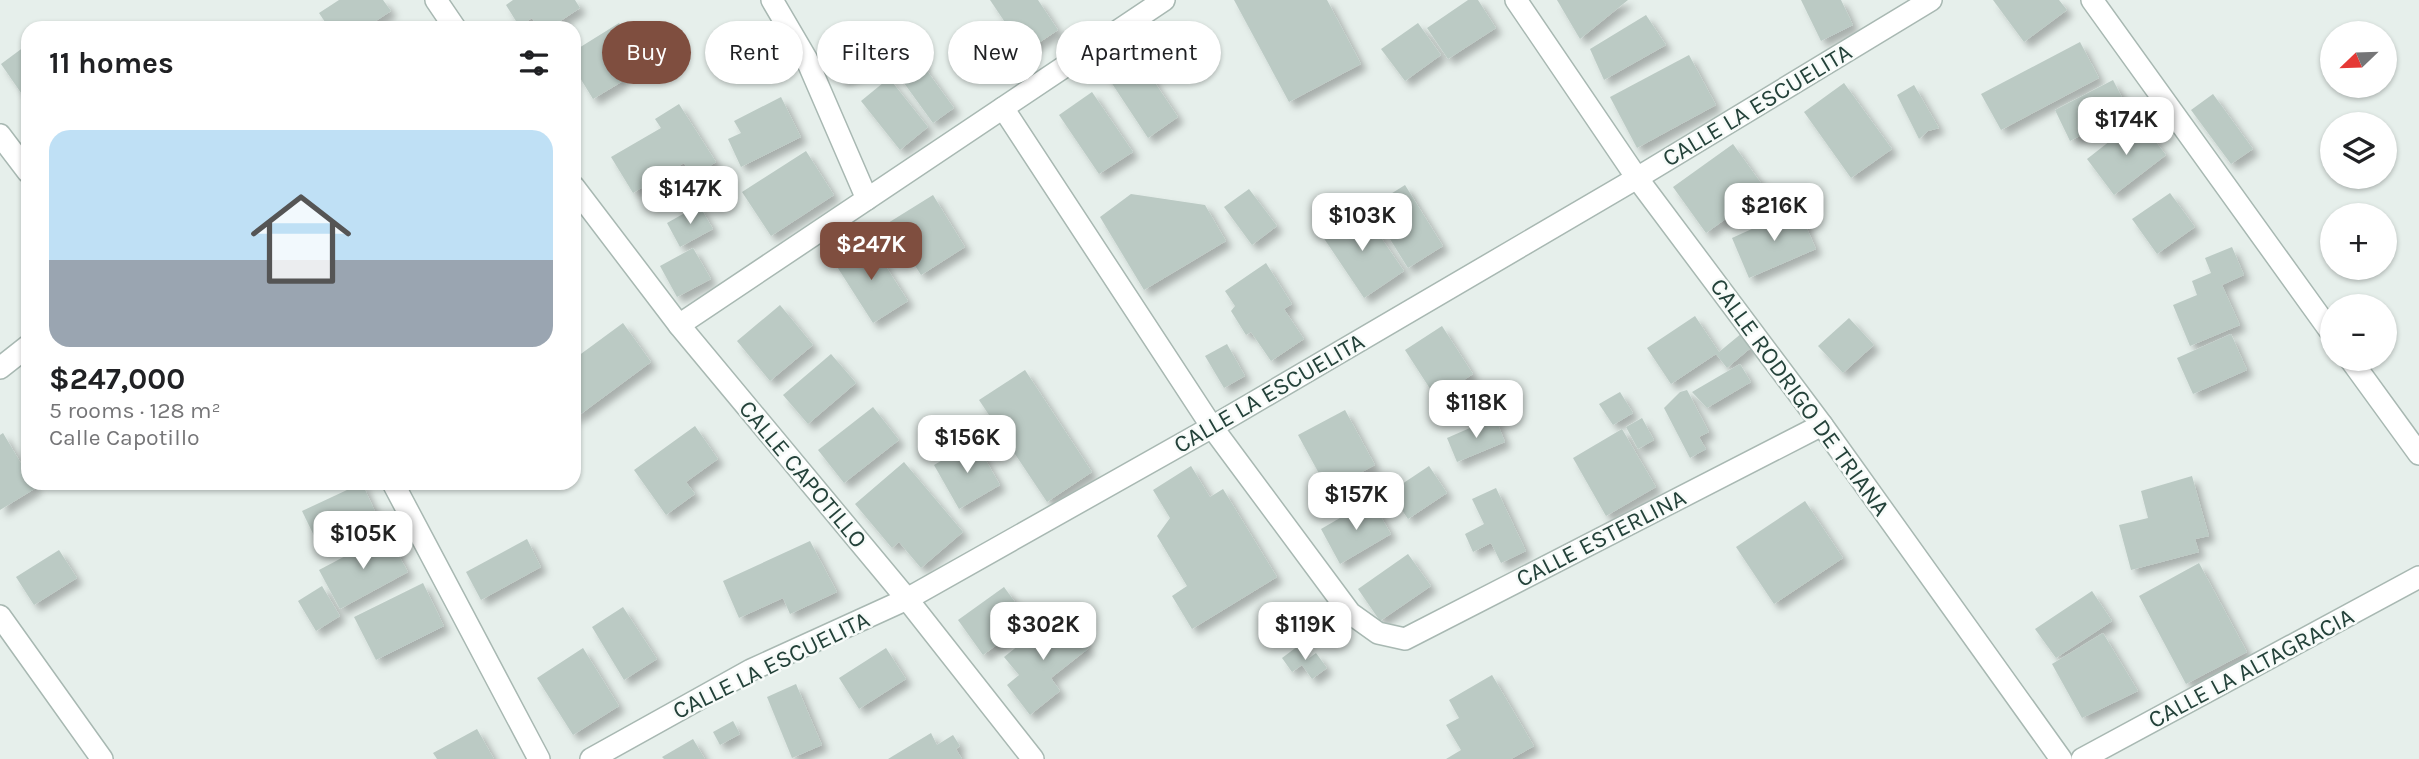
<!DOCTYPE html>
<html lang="en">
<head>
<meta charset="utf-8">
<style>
	body { margin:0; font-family:Karla,sans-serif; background:#f2f2f2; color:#202124; height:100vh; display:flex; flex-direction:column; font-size:26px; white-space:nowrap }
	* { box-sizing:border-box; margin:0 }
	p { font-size:23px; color:#757577 }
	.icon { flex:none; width:38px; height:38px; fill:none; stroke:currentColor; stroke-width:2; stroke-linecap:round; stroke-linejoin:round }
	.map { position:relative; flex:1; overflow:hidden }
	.drawer { position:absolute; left:21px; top:21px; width:560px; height:469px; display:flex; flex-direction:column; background:#fff; border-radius:21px; box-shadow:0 2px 5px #0004 }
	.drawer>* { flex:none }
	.guide { position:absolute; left:602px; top:21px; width:665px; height:63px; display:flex; gap:14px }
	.needle { width:46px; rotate:247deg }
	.buttons { position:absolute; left:2320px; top:21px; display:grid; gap:14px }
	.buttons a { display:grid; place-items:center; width:77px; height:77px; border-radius:50%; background:#fff; box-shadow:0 2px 5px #0004; font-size:35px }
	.price { position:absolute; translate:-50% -60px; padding:0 16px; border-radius:14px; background:#fff; color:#222; font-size:23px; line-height:46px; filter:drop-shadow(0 2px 4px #0008) }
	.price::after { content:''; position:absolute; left:50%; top:42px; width:21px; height:16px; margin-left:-10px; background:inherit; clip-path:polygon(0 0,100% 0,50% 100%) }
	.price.active { background:#7f4e3f; color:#fff }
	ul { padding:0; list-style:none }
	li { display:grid; align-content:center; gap:14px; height:371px; padding:0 28px }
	li span { display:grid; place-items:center; height:217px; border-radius:21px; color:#555 }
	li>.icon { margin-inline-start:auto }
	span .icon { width:126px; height:126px; fill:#fffc; stroke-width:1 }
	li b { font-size:30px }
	h2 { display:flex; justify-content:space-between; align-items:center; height:84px; padding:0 28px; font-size:30px }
	.chip { padding:0 24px; border-radius:32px; background:#fff; box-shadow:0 2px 5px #0004; font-size:24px; line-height:63px }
	.chip.active { background:#7f4e3f; color:#fff }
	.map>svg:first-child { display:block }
	.building { fill:#bbcac4; filter:url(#shadow) }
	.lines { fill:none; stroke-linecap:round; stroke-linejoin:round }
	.minor-casing { stroke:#a8b8b2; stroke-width:24 }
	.minor { stroke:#fff; stroke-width:21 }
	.labels { text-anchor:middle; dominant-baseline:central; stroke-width:5; stroke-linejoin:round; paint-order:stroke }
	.street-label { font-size:24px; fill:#24423a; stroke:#f7fbf9 }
</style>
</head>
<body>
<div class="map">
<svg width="2419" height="759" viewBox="0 0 2419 759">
	<defs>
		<filter id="shadow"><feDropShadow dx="6" dy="6" stdDeviation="3.5" flood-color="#0004"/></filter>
	</defs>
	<rect width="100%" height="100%" fill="#e6efeb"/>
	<!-- building -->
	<g class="building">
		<polygon points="339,0 383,0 391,11 365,28 329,28 319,13"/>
		<polygon points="513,0 575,0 580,8 550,28 539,28 532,18 519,26 506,5"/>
		<polygon points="990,0 1038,0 1058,30 1025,52"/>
		<polygon points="1234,0 1327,0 1361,64 1289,102"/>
		<polygon points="1468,0 1478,0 1496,28 1448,59 1427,28"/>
		<polygon points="1557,0 1628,0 1580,39"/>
		<polygon points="1801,0 1841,0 1853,25 1821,41"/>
		<polygon points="1993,0 2059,0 2067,10 2024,42"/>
		<polygon points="1646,15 1666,45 1604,80 1590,49"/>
		<polygon points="619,23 642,62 619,76 623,81 593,99 574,68 574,51"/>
		<polygon points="1418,23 1441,55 1405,81 1381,49"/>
		<polygon points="861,34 876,65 841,81 827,50"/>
		<polygon points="2080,42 2099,78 2001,130 1981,94"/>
		<polygon points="28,44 28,103 1,64"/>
		<polygon points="1135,53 1178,117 1148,138 1105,73"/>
		<polygon points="1689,55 1716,105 1637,148 1610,97"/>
		<polygon points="917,57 954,108 933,123 896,72"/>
		<polygon points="889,78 928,127 900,150 861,101"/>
		<polygon points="2113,80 2129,111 2070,141 2055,110"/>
		<polygon points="1844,83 1892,149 1851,178 1804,112"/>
		<polygon points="1914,85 1939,128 1928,131 1919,139 1897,95"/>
		<polygon points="1092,92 1133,152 1099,174 1059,115"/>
		<polygon points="2213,94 2253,149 2231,164 2191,110"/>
		<polygon points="781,97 801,137 741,167 728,139 741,133 734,121"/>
		<polygon points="679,104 716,162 693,177 684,163 633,193 611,157 661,128 655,119"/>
		<polygon points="2138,119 2166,155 2114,195 2087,159"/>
		<polygon points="1733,144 1766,190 1706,233 1673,187"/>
		<polygon points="806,151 834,195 771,236 742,192"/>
		<polygon points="1405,185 1443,246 1408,268 1370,207"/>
		<polygon points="1249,189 1277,226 1252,245 1224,207"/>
		<polygon points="2170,193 2195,227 2157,254 2132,219"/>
		<polygon points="1131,194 1205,205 1226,241 1144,290 1100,217"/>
		<polygon points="933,195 965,247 921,275 888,223"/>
		<polygon points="699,205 713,229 680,247 667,223"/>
		<polygon points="1360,207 1404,271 1364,298 1321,234"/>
		<polygon points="1798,208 1816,249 1749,278 1732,238"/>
		<polygon points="869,240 908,301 873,323 834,262"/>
		<polygon points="2232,247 2244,275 2222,285 2240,325 2190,346 2173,305 2197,295 2192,281 2211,273 2205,258"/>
		<polygon points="693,248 711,279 677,297 660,266"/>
		<polygon points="1266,263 1292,304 1284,309 1304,339 1271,361 1251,332 1246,335 1231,311 1235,306 1225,291"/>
		<polygon points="780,305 813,345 770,381 737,341"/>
		<polygon points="1695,316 1719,352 1742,333 1753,346 1727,368 1716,354 1671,384 1647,348"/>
		<polygon points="1849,318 1874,345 1843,373 1818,346"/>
		<polygon points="623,323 651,362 574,419 574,359"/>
		<polygon points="1442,326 1473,374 1436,398 1405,350"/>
		<polygon points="2231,334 2247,370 2193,394 2177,358"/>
		<polygon points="1227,344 1245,376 1224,388 1205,356"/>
		<polygon points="831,354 856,383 808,424 783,395"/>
		<polygon points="1740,364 1751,382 1707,408 1692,392"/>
		<polygon points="1025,370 1092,472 1047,502 979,400"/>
		<polygon points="1687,390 1709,432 1699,437 1706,449 1690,458 1664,408 1680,392"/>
		<polygon points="1620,392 1633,413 1613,425 1599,404"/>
		<polygon points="873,407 899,440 844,483 818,450"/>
		<polygon points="1345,410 1375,465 1328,490 1298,435"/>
		<polygon points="1495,417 1505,442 1457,462 1447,438"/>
		<polygon points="1642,418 1654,440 1638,449 1626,427"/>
		<polygon points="695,426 718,459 686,482 695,494 666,515 634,470"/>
		<polygon points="1622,429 1656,487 1606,516 1573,458"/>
		<polygon points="3,433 28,475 28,483 33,483 36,488 0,510 0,435"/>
		<polygon points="975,441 1000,485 959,509 934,465"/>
		<polygon points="904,462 963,532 921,568 899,542 892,548 855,504"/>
		<polygon points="1191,466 1210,497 1223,489 1277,577 1192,629 1172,596 1187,586 1157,536 1170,518 1153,490"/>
		<polygon points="1429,466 1447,493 1408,519 1390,492"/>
		<polygon points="2192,476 2209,536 2195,539 2199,552 2131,570 2119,525 2148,518 2141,491"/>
		<polygon points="362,483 379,520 320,548 302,511"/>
		<polygon points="1496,488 1526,551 1501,563 1491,543 1473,552 1465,534 1484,524 1472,499"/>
		<polygon points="1371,500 1391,534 1340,564 1321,529"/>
		<polygon points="1805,501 1843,558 1774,604 1736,547"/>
		<polygon points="387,534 408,572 340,609 319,570"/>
		<polygon points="527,539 541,567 481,600 466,572"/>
		<polygon points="810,541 837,592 790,614 783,598 739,618 723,581"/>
		<polygon points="59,550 77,578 34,605 16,577"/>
		<polygon points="1408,554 1431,586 1380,621 1358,589"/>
		<polygon points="2199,563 2247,652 2186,684 2139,596"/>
		<polygon points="423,583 444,626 376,660 354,617"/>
		<polygon points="322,586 340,616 316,631 298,601"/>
		<polygon points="1004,587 1029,621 983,655 958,620"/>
		<polygon points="2092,591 2112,621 2056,658 2035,629"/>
		<polygon points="623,607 657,659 624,680 592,627"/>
		<polygon points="1060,612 1089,648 1051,678 1060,691 1030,715 1007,685 1019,675 1004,657"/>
		<polygon points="2103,633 2138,691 2082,718 2052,664"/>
		<polygon points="1298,646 1308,659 1316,653 1327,668 1312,679 1302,665 1292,672 1282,658"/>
		<polygon points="583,648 619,706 573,735 537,678"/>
		<polygon points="886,648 906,679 859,709 839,678"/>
		<polygon points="1492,675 1534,746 1511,759 1446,759 1461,750 1446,725 1459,718 1449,700"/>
		<polygon points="796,684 822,745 792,758 767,697"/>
		<polygon points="733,721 740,734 720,745 713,732"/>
		<polygon points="477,729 494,759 437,759 433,753"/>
		<polygon points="931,733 937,745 953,735 960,746 956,749 962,759 888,759"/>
		<polygon points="693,739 705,759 664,759 662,757"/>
	</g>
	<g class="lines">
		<!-- minor casing -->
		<g class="minor-casing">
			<g id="minor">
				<polyline points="436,0 455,28"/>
				<polyline points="772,0 806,58 867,199"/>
				<polyline points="1516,0 1637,178 1822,425 2061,759"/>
				<polyline points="2092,0 2333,335"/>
				<polyline points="1003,108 1212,427 1350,613 1378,633 1405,639 1822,425"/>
				<polyline points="0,135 28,172"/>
				<polyline points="574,187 679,325 907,599 1033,759"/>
				<polyline points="679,325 1164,0"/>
				<polyline points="2350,359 2419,454"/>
				<polyline points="0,368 28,346"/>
				<polyline points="393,483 539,759"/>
				<polyline points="0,616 102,759"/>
				<polyline points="591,759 751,670 907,599 1212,427 1637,178 1931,0"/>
				<polyline points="2082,759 2419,577"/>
			</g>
		</g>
		<!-- minor -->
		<use href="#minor" class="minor"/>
	</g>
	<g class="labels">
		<!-- street labels -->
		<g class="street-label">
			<text transform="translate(1757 105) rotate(-31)">CALLE LA ESCUELITA</text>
			<text transform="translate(1269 393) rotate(-30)">CALLE LA ESCUELITA</text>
			<text transform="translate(1800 397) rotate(54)">CALLE RODRIGO DE TRIANA</text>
			<text transform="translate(803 474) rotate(50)">CALLE CAPOTILLO</text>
			<text transform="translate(1601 538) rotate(-27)">CALLE ESTERLINA</text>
			<text transform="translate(771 665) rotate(-26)">CALLE LA ESCUELITA</text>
			<text transform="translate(2251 668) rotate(-28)">CALLE LA ALTAGRACIA</text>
		</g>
	</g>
</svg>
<div class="buttons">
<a><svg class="needle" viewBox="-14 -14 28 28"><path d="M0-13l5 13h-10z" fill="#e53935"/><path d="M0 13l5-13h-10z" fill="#757577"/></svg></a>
<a><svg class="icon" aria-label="layers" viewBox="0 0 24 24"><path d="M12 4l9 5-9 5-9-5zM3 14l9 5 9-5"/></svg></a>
<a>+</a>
<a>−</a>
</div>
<b class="price" style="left:2126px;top:157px">$174K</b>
<b class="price" style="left:690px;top:226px">$147K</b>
<b class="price" style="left:1774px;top:243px">$216K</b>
<b class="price" style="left:1362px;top:253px">$103K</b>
<b class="price active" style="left:871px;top:282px">$247K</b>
<b class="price" style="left:1476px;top:440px">$118K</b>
<b class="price" style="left:967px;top:475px">$156K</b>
<b class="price" style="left:1356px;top:532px">$157K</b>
<b class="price" style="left:363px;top:571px">$105K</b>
<b class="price" style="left:1043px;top:662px">$302K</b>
<b class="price" style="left:1305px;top:662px">$119K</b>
<div class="guide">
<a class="chip active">Buy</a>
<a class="chip">Rent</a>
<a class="chip">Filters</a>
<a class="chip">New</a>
<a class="chip">Apartment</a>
</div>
<section class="drawer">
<h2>11 homes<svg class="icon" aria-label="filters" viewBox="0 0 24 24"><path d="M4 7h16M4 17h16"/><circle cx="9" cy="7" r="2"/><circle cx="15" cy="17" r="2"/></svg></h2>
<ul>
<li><span style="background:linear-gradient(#bfe0f5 60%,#9aa5b1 0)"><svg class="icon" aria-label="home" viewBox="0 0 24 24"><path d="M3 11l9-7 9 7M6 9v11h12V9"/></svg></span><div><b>$247,000</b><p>5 rooms · 128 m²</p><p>Calle Capotillo</p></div></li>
</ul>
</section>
</div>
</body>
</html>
